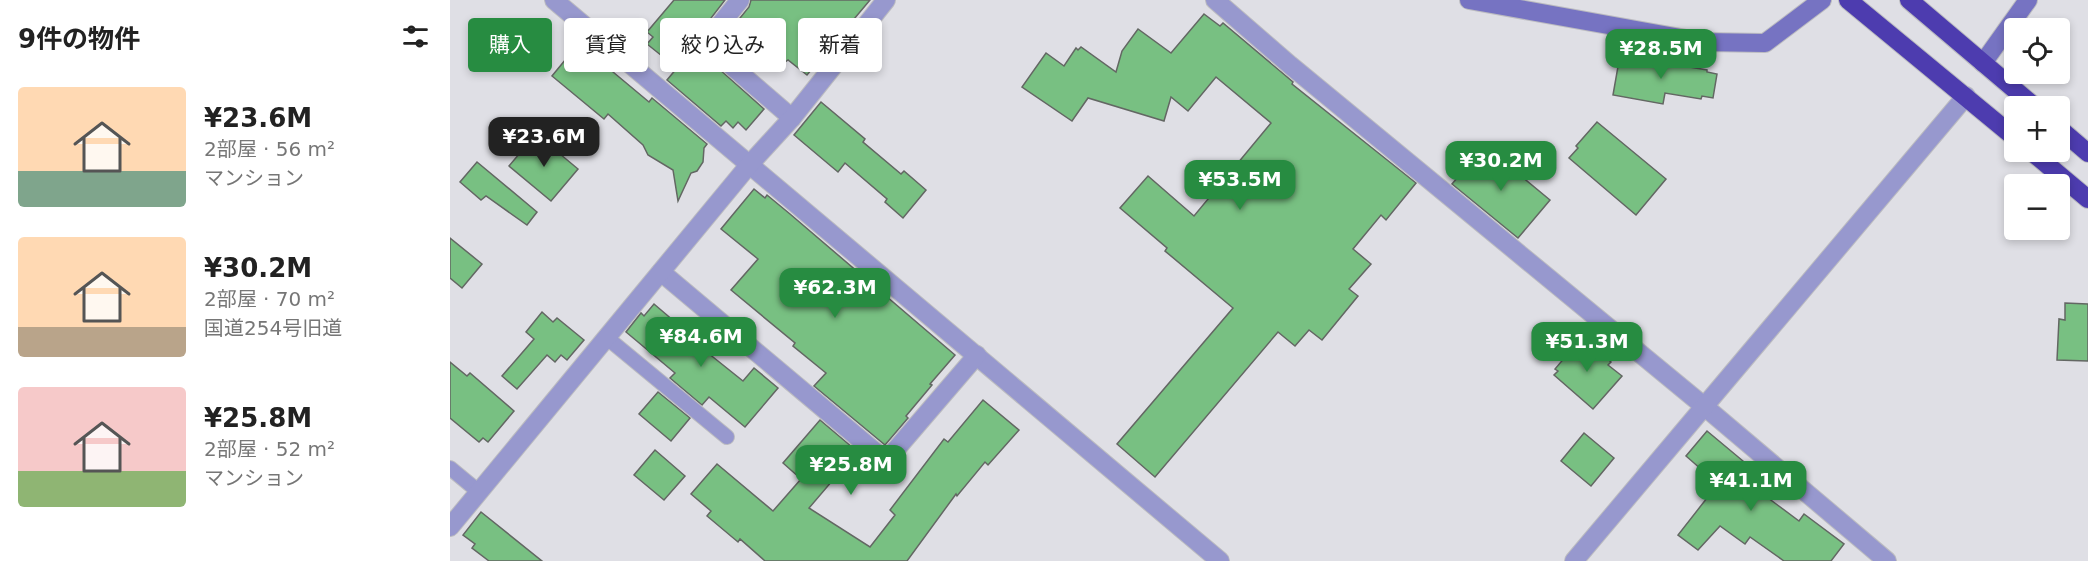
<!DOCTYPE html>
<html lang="ja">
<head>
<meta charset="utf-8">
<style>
	body { margin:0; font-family:"DejaVu Sans","Noto Sans JP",sans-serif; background:#f2f2f2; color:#222; height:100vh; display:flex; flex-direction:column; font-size:22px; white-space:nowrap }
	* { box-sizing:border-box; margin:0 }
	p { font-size:20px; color:#767676 }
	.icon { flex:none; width:33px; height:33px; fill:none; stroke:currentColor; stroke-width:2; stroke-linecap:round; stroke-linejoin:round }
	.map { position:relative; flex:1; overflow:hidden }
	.details { display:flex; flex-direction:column; background:#fff; width:450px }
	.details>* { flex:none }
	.top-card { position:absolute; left:18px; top:18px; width:570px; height:54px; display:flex; gap:12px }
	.tools { position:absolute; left:1554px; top:18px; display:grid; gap:12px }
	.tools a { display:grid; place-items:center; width:66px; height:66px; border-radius:6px; background:#fff; box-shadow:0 3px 9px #0003; font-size:30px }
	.price { position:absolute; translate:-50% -51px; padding:0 14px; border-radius:12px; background:#278c41; color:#fff; font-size:20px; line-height:39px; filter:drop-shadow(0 2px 3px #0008) }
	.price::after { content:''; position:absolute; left:50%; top:36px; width:18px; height:14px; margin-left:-9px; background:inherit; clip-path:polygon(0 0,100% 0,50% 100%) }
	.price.current { background:#222; color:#fff }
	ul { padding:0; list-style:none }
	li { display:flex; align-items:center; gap:18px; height:150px; padding:0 18px }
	li span { display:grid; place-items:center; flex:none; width:168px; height:120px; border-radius:6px; color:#555 }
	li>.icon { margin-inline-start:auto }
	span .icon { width:72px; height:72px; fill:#fffc; stroke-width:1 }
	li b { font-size:26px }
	h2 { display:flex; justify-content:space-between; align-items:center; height:72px; padding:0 18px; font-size:26px }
	.chip { padding:0 21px; border-radius:6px; background:#fff; box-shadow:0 3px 9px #0003; font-size:21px; line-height:54px }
	.chip.current { background:#278c41; color:#fff }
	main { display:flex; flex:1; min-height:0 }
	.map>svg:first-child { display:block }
	.building { fill:#78c082; stroke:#636763; stroke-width:1.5 }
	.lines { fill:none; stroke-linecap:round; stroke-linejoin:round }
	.lane-casing { stroke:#bbbbc0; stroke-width:16 }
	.street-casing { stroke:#bbbbc0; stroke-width:20 }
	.secondary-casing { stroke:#bbbbc0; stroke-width:20 }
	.highway-casing { stroke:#bbbbc0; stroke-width:20 }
	.lane { stroke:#9798ce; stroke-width:14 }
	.street { stroke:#9798ce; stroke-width:18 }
	.secondary { stroke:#7673c2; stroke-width:18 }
	.highway { stroke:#4d3caf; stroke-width:18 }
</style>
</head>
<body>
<main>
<section class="details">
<h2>9件の物件<svg class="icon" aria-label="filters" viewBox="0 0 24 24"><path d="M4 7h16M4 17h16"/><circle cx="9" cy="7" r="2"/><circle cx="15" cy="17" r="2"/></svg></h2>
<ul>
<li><span style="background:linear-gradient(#ffd9b3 70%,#7fa58c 0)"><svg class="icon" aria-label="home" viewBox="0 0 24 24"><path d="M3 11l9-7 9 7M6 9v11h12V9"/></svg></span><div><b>¥23.6M</b><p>2部屋 · 56 m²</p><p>マンション</p></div></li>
<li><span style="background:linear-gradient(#ffd9b3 75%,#b9a48a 0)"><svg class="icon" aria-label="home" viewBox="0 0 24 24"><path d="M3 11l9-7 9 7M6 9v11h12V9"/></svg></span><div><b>¥30.2M</b><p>2部屋 · 70 m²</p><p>国道254号旧道</p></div></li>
<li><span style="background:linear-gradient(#f6c9c9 70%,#8fb573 0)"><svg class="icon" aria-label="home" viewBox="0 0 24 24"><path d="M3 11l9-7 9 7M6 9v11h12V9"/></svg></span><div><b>¥25.8M</b><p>2部屋 · 52 m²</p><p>マンション</p></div></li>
</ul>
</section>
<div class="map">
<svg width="1638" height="561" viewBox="0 0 1638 561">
	<rect width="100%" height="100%" fill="#dfdfe5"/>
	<!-- building -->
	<g class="building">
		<polygon points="224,0 275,0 241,44 314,109 296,130 288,122 283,128 276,121 271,126 217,80 227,68 197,44 203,37 197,32"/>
		<polygon points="301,0 420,0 357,75 338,60 335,62 286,23 299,7"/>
		<polygon points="754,14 770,26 773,23 843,82 842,84 966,183 936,220 931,215 903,249 921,264 899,289 908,296 872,340 859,330 845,346 828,332 705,477 667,444 783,308 715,251 717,248 670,208 698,176 744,216 821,123 766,77 738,111 721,97 714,121 638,98 622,121 572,87 596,53 614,66 626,48 628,50 631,47 666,72 672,51 688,29 721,53"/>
		<polygon points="125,48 154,70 157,67 199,102 202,98 257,144 254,148 253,162 247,171 241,173 228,201 223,170 198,155 193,145 158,114 154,119 102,76"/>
		<polygon points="1170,55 1257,70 1257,72 1267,74 1263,98 1252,96 1251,99 1215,93 1213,104 1163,95"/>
		<polygon points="371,102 415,139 413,142 451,174 454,171 476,190 453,218 435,202 437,199 395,163 388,172 344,135"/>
		<polygon points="1147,122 1216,179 1186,215 1119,158 1128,148 1126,146"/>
		<polygon points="86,134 128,169 101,201 59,166"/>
		<polygon points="1035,146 1100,200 1068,238 1002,184"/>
		<polygon points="27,162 87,212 77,225 36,196 31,200 10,182"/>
		<polygon points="304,189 315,198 317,195 340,214 505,355 480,384 482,385 456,416 458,418 435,445 364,386 376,373 343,346 345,343 281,290 308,259 271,229"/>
		<polygon points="0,238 32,264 12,288 0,278"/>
		<polygon points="1615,303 1638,304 1638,361 1607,360 1609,319 1615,320"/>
		<polygon points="204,304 245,339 243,341 293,381 304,368 328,388 295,427 259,397 252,405 220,378 225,373 176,332 191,313 194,316"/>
		<polygon points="92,312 103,322 107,318 134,340 117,360 111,355 105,362 97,355 67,389 52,376 84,339 76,332"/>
		<polygon points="1132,337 1161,362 1158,365 1172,376 1143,409 1104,375 1108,371 1105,369"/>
		<polygon points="0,362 17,376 20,373 64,411 38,442 33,438 29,442 0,418"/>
		<polygon points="208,392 240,418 221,441 189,414"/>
		<polygon points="533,400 569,430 538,465 535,462 507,496 506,494 457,561 315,561 290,539 288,542 257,516 261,511 241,494 267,464 323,511 351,479 333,463 370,420 422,464 409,480 394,467 359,508 420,547 445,515 440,510 494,439 498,442"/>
		<polygon points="1257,431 1299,466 1290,477 1349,521 1354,514 1394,544 1381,561 1334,561 1300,537 1295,544 1270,526 1248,550 1228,535 1268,484 1236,456"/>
		<polygon points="1134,433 1164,458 1141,486 1111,461"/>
		<polygon points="205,450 235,476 214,500 184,475"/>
		<polygon points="31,512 92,561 39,561 22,548 25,544 13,535"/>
	</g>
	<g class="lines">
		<!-- lane casing -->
		<g class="lane-casing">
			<g id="lane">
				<polyline points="156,337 277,437"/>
				<polyline points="0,468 29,492"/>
			</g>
		</g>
		<!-- street casing -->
		<g class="street-casing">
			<g id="street">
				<polyline points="104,0 770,561"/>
				<polyline points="290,0 255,43 342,118"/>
				<polyline points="765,0 840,65 1255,407 1437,561"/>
				<polyline points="211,272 436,461 527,355"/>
				<polyline points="0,527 299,165 342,118 436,0"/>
				<polyline points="1124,561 1516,96"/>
			</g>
		</g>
		<!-- secondary casing -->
		<g class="secondary-casing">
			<g id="secondary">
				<polyline points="1019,0 1253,42 1315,43 1372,0"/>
				<polyline points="1533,63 1578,0"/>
			</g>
		</g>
		<!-- highway casing -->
		<g class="highway-casing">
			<g id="highway">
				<polyline points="1398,0 1564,137"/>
				<polyline points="1459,0 1584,106"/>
				<polyline points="1610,129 1638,153"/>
				<polyline points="1582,152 1638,199"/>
			</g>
		</g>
		<!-- lane -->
		<use href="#lane" class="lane"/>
		<!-- street -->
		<use href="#street" class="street"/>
		<!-- secondary -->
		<use href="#secondary" class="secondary"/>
		<!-- highway -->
		<use href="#highway" class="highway"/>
	</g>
</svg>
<div class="tools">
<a><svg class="icon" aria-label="locate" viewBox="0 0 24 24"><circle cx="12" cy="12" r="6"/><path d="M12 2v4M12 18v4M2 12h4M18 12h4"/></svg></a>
<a>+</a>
<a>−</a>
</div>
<b class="price" style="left:1211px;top:80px">¥28.5M</b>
<b class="price current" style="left:94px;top:168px">¥23.6M</b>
<b class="price" style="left:1051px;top:192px">¥30.2M</b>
<b class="price" style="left:790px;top:211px">¥53.5M</b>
<b class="price" style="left:385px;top:319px">¥62.3M</b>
<b class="price" style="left:251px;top:368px">¥84.6M</b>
<b class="price" style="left:1137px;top:373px">¥51.3M</b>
<b class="price" style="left:401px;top:496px">¥25.8M</b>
<b class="price" style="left:1301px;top:512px">¥41.1M</b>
<div class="top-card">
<a class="chip current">購入</a>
<a class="chip">賃貸</a>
<a class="chip">絞り込み</a>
<a class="chip">新着</a>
</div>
</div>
</main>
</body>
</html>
